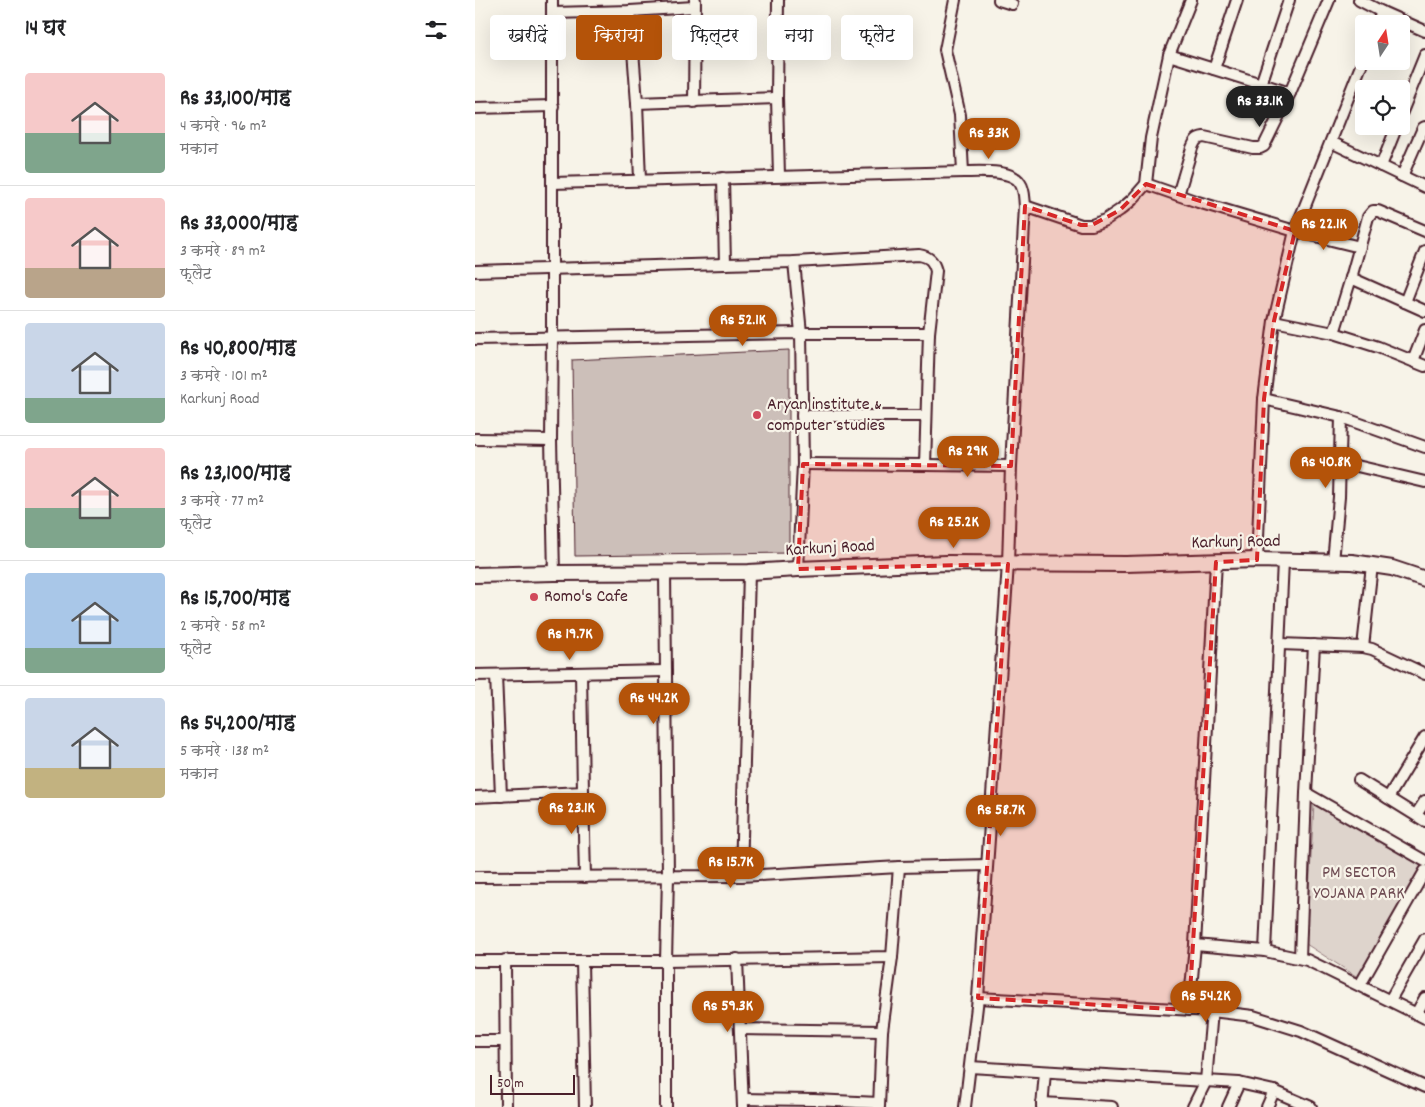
<!DOCTYPE html>
<html lang="hi">
<head>
<meta charset="utf-8">
<style>
	body { margin:0; font-family:Dekko,"Playpen Sans Deva",sans-serif; background:#f6f6f6; color:#202124; height:100vh; display:flex; flex-direction:column; font-size:19px; white-space:nowrap }
	* { box-sizing:border-box; margin:0 }
	p { font-size:16px; color:#757577 }
	.icon { flex:none; width:28px; height:28px; fill:none; stroke:currentColor; stroke-width:2; stroke-linecap:round; stroke-linejoin:round }
	.map { position:relative; flex:1; overflow:hidden }
	.sheet { display:flex; flex-direction:column; background:#fff; width:475px }
	.sheet>* { flex:none }
	.top-card { position:absolute; left:15px; top:15px; width:475px; height:45px; display:flex; gap:10px }
	.needle { width:32px; rotate:12deg }
	.controls { position:absolute; left:880px; top:15px; display:grid; gap:10px }
	.controls a { display:grid; place-items:center; width:55px; height:55px; border-radius:5px; background:#fff; box-shadow:0 5px 20px #0002; font-size:25px }
	.scale { position:absolute; left:15px; bottom:12px; width:85px; box-sizing:border-box; padding-left:5px; border:2px solid #4a1f2b; border-top:0; font-size:14px; line-height:18px; white-space:nowrap; color:#4a1f2b; -webkit-text-stroke:4px #f7f3e8; paint-order:stroke }
	.price { position:absolute; translate:-50% -42px; padding:0 11px; border-radius:18px; background:#b45309; color:#fff; font-size:16px; line-height:32px; filter:drop-shadow(0 1px 2px #0008) }
	.price::after { content:''; position:absolute; left:50%; top:30px; width:15px; height:11px; margin-left:-8px; background:inherit; clip-path:polygon(0 0,100% 0,50% 100%) }
	.price.on { background:#222; color:#fff }
	ul { padding:0; list-style:none }
	li { display:flex; align-items:center; gap:15px; height:125px; padding:0 25px }
	li+li { border-top:1px solid #e0e0e0 }
	li span { display:grid; place-items:center; flex:none; width:140px; height:100px; border-radius:5px; color:#555 }
	li>.icon { margin-inline-start:auto }
	span .icon { width:60px; height:60px; fill:#fffc; stroke-width:1 }
	li b { font-size:21px }
	h2 { display:flex; justify-content:space-between; align-items:center; height:60px; padding:0 25px; font-size:21px }
	.tag { padding:0 18px; border-radius:5px; background:#fff; box-shadow:0 5px 20px #0002; font-size:18px; line-height:45px }
	.tag.on { background:#b45309; color:#fff }
	main { display:flex; flex:1; min-height:0 }
	.map>svg:first-child { display:block }
	.green { fill:#ded4cc; stroke:#947a7c }
	.building { fill:#ccbfb9; stroke:#4a1f2b }
	.lines { fill:none; stroke-linecap:round; stroke-linejoin:round }
	.street-casing { stroke:#4a1f2b; stroke-width:14 }
	.secondary-casing { stroke:#4a1f2b; stroke-width:18 }
	.street { stroke:#f7f3e8; stroke-width:10 }
	.secondary { stroke:#f7f3e8; stroke-width:14 }
	.marked { fill:#d62828; fill-opacity:0.2; stroke:#d62828; stroke-width:4; stroke-dasharray:10 6; stroke-linejoin:round }
	.poi-dot { fill:#d1495b; stroke:#f7f3e8; stroke-width:2 }
	.labels { text-anchor:middle; dominant-baseline:central; stroke-width:4.5; stroke-linejoin:round; paint-order:stroke }
	.poi-label { font-size:18px; fill:#4a1f2b; stroke:#f7f3e8; text-anchor:start }
	.street-label { font-size:18px; fill:#4a1f2b; stroke:#f7f3e8 }
	.park-label { font-size:18px; fill:#6f4c53; stroke:#f7f3e8 }
</style>
</head>
<body>
<main>
<section class="sheet">
<h2>14 घर<svg class="icon" aria-label="filters" viewBox="0 0 24 24"><path d="M4 7h16M4 17h16"/><circle cx="9" cy="7" r="2"/><circle cx="15" cy="17" r="2"/></svg></h2>
<ul>
<li><span style="background:linear-gradient(#f6c9c9 60%,#7fa58c 0)"><svg class="icon" aria-label="home" viewBox="0 0 24 24"><path d="M3 11l9-7 9 7M6 9v11h12V9"/></svg></span><div><b>Rs 33,100/माह</b><p>4 कमरे · 96 m²</p><p>मकान</p></div></li>
<li><span style="background:linear-gradient(#f6c9c9 70%,#b9a48a 0)"><svg class="icon" aria-label="home" viewBox="0 0 24 24"><path d="M3 11l9-7 9 7M6 9v11h12V9"/></svg></span><div><b>Rs 33,000/माह</b><p>3 कमरे · 89 m²</p><p>फ़्लैट</p></div></li>
<li><span style="background:linear-gradient(#c9d6e8 75%,#7fa58c 0)"><svg class="icon" aria-label="home" viewBox="0 0 24 24"><path d="M3 11l9-7 9 7M6 9v11h12V9"/></svg></span><div><b>Rs 40,800/माह</b><p>3 कमरे · 101 m²</p><p>Karkunj Road</p></div></li>
<li><span style="background:linear-gradient(#f6c9c9 60%,#7fa58c 0)"><svg class="icon" aria-label="home" viewBox="0 0 24 24"><path d="M3 11l9-7 9 7M6 9v11h12V9"/></svg></span><div><b>Rs 23,100/माह</b><p>3 कमरे · 77 m²</p><p>फ़्लैट</p></div></li>
<li><span style="background:linear-gradient(#a9c7e8 75%,#7fa58c 0)"><svg class="icon" aria-label="home" viewBox="0 0 24 24"><path d="M3 11l9-7 9 7M6 9v11h12V9"/></svg></span><div><b>Rs 15,700/माह</b><p>2 कमरे · 58 m²</p><p>फ़्लैट</p></div></li>
<li><span style="background:linear-gradient(#c9d6e8 70%,#c2b280 0)"><svg class="icon" aria-label="home" viewBox="0 0 24 24"><path d="M3 11l9-7 9 7M6 9v11h12V9"/></svg></span><div><b>Rs 54,200/माह</b><p>5 कमरे · 138 m²</p><p>मकान</p></div></li>
</ul>
</section>
<div class="map">
<svg width="950" height="1107" viewBox="0 0 950 1107">
	<rect width="100%" height="100%" fill="#f7f3e8"/>
	<filter id="ink" filterUnits="userSpaceOnUse"><feTurbulence type="fractalNoise" baseFrequency=".02" numOctaves="2"/><feDisplacementMap in="SourceGraphic" scale="10" xChannelSelector="R" yChannelSelector="G"/><feConvolveMatrix kernelMatrix="1 2 1 2 8 2 1 2 1" color-interpolation-filters="sRGB"/></filter>
	<g filter="url(#ink)">
		<!-- green -->
		<polygon class="green" points="839,804 950,861 950,869 884,978 831,944"/>
		<!-- building -->
		<polygon class="building" points="314,350 314,553 100,556 97,360"/>
		<g class="lines">
			<!-- street casing -->
			<g class="street-casing">
				<g id="street">
					<polyline points="77,0 77,337 76,440 79,573"/>
					<polyline points="303,0 302,98 304,176"/>
					<polyline points="480,0 470,50 485,115 488,172"/>
					<polyline points="524,0 537,4"/>
					<polyline points="884,0 907,12 950,31"/>
					<polyline points="155,11 162,103 165,180"/>
					<polyline points="78,13 155,11 219,7"/>
					<polyline points="902,24 907,12"/>
					<polyline points="694,55 815,93"/>
					<polyline points="739,69 762,0"/>
					<polyline points="786,84 814,0"/>
					<polyline points="219,102 220,0"/>
					<polyline points="162,103 302,98"/>
					<polyline points="0,108 78,106"/>
					<polyline points="926,114 950,55"/>
					<polyline points="856,142 950,187"/>
					<polyline points="906,166 922,126"/>
					<polyline points="927,176 948,128 950,127"/>
					<polyline points="248,178 250,264"/>
					<path d="M77,183l411,-11c15,0 49,-3 57,11 5,7 4,15 5,23l-14,260 -3,98 -30,434 -13,109"/>
					<polyline points="671,184 723,202 820,231 885,247"/>
					<path d="M703,195l14,-47c3,-7 4,-10 12,-11l49,11h7l4,-2 26,-53 39,-93"/>
					<polyline points="550,206 606,225 617,225 630,220 645,210 657,200 671,184 676,138 694,55 716,0"/>
					<polyline points="319,262 326,333 454,333"/>
					<path d="M0,271l319,-9 125,-7c10,2 14,5 17,16l-7,62 -4,132 -122,-1"/>
					<polyline points="876,278 893,217 898,211 903,211 950,231"/>
					<polyline points="930,302 950,251"/>
					<polyline points="799,321 859,333 903,347 950,366"/>
					<polyline points="859,333 876,278 950,311"/>
					<polyline points="0,339 326,333 328,464 323,569"/>
					<polyline points="938,361 950,330"/>
					<polyline points="789,399 866,417 950,447"/>
					<polyline points="327,416 451,416"/>
					<polyline points="0,439 76,440"/>
					<polyline points="865,462 950,482"/>
					<polyline points="450,465 536,466"/>
					<polyline points="782,560 789,399 799,321 820,231 889,58"/>
					<polyline points="858,562 864,497 866,417"/>
					<polyline points="190,573 193,876 191,961 191,1107"/>
					<polyline points="805,644 888,647 897,649 950,674"/>
					<polyline points="888,647 897,565"/>
					<polyline points="0,675 191,671"/>
					<polyline points="21,675 26,796"/>
					<polyline points="884,780 950,821"/>
					<polyline points="108,792 110,877"/>
					<polyline points="831,793 950,861"/>
					<polyline points="0,797 108,792 106,673"/>
					<polyline points="913,798 950,737"/>
					<polyline points="941,815 950,801"/>
					<polyline points="266,876 274,572"/>
					<polyline points="0,877 266,876 424,867 512,865"/>
					<polyline points="720,945 790,951 832,960 950,1018"/>
					<polyline points="790,951 808,561"/>
					<polyline points="825,958 831,793 839,645"/>
					<polyline points="262,959 268,1107"/>
					<polyline points="30,960 31,1107"/>
					<polyline points="0,961 191,961 417,957 424,867"/>
					<polyline points="107,962 110,1107"/>
					<polyline points="885,985 950,871"/>
					<polyline points="503,998 737,1011 778,1016 826,1031 950,1087"/>
					<polyline points="915,1000 950,939"/>
					<polyline points="714,1010 720,945 741,562"/>
					<polyline points="941,1014 950,998"/>
					<polyline points="265,1029 407,1031"/>
					<polyline points="0,1041 30,1041"/>
					<polyline points="495,1067 764,1083 799,1091 836,1107"/>
					<polyline points="268,1099 339,1100 404,1103"/>
					<polyline points="567,1103 637,1107"/>
					<polyline points="404,1107 407,1031 417,957"/>
					<polyline points="567,1107 570,1072"/>
					<polyline points="718,1107 731,1081 737,1011"/>
					<polyline points="753,1107 764,1083"/>
					<polyline points="792,1107 799,1091"/>
				</g>
			</g>
			<!-- secondary casing -->
			<g class="secondary-casing">
				<polyline id="secondary" points="0,575 79,573 274,572 323,569 471,563 651,564 782,560 877,562 917,568 950,579"/>
			</g>
			<!-- street -->
			<use href="#street" class="street"/>
			<!-- secondary -->
			<use href="#secondary" class="secondary"/>
		</g>
	</g>
	<!-- marked area -->
	<path class="marked" d="M671,184l149,47 -21,90 -10,78 -7,161 -41,2 -27,448 -211,-12 30,-434 -210,5 5,-105 208,2 14,-260 56,19h11l28,-15z"/>
	<!-- markers -->
	<g class="poi-dot">
		<circle cx="282" cy="415" r="5"/>
		<circle cx="59" cy="597" r="5"/>
	</g>
	<g class="labels">
		<!-- poi labels -->
		<g class="poi-label">
			<text x="292" y="405">Aryan institute &amp;<tspan x="292" dy="21">computer studies</tspan></text>
			<text x="69" y="597">Romo's Cafe</text>
		</g>
		<!-- street labels -->
		<g class="street-label">
			<text transform="translate(761 543) rotate(-1)">Karkunj Road</text>
			<text transform="translate(355 549) rotate(-3)">Karkunj Road</text>
		</g>
		<!-- park labels -->
		<g class="park-label">
			<text x="884" y="873">PM SECTOR<tspan x="884" dy="21">YOJANA PARK</tspan></text>
		</g>
	</g>
</svg>
<div class="controls">
<a><svg class="needle" viewBox="-14 -14 28 28"><path d="M0-13l5 13h-10z" fill="#e53935"/><path d="M0 13l5-13h-10z" fill="#757577"/></svg></a>
<a><svg class="icon" aria-label="locate" viewBox="0 0 24 24"><circle cx="12" cy="12" r="6"/><path d="M12 2v4M12 18v4M2 12h4M18 12h4"/></svg></a>
</div>
<div class="scale">50 m</div>
<b class="price on" style="left:785px;top:128px">Rs 33.1K</b>
<b class="price" style="left:514px;top:160px">Rs 33K</b>
<b class="price" style="left:849px;top:251px">Rs 22.1K</b>
<b class="price" style="left:268px;top:347px">Rs 52.1K</b>
<b class="price" style="left:493px;top:478px">Rs 29K</b>
<b class="price" style="left:851px;top:489px">Rs 40.8K</b>
<b class="price" style="left:479px;top:549px">Rs 25.2K</b>
<b class="price" style="left:95px;top:661px">Rs 19.7K</b>
<b class="price" style="left:179px;top:725px">Rs 44.2K</b>
<b class="price" style="left:97px;top:835px">Rs 23.1K</b>
<b class="price" style="left:526px;top:837px">Rs 58.7K</b>
<b class="price" style="left:256px;top:889px">Rs 15.7K</b>
<b class="price" style="left:731px;top:1023px">Rs 54.2K</b>
<b class="price" style="left:253px;top:1033px">Rs 59.3K</b>
<div class="top-card">
<a class="tag">खरीदें</a>
<a class="tag on">किराया</a>
<a class="tag">फ़िल्टर</a>
<a class="tag">नया</a>
<a class="tag">फ़्लैट</a>
</div>
</div>
</main>
</body>
</html>
